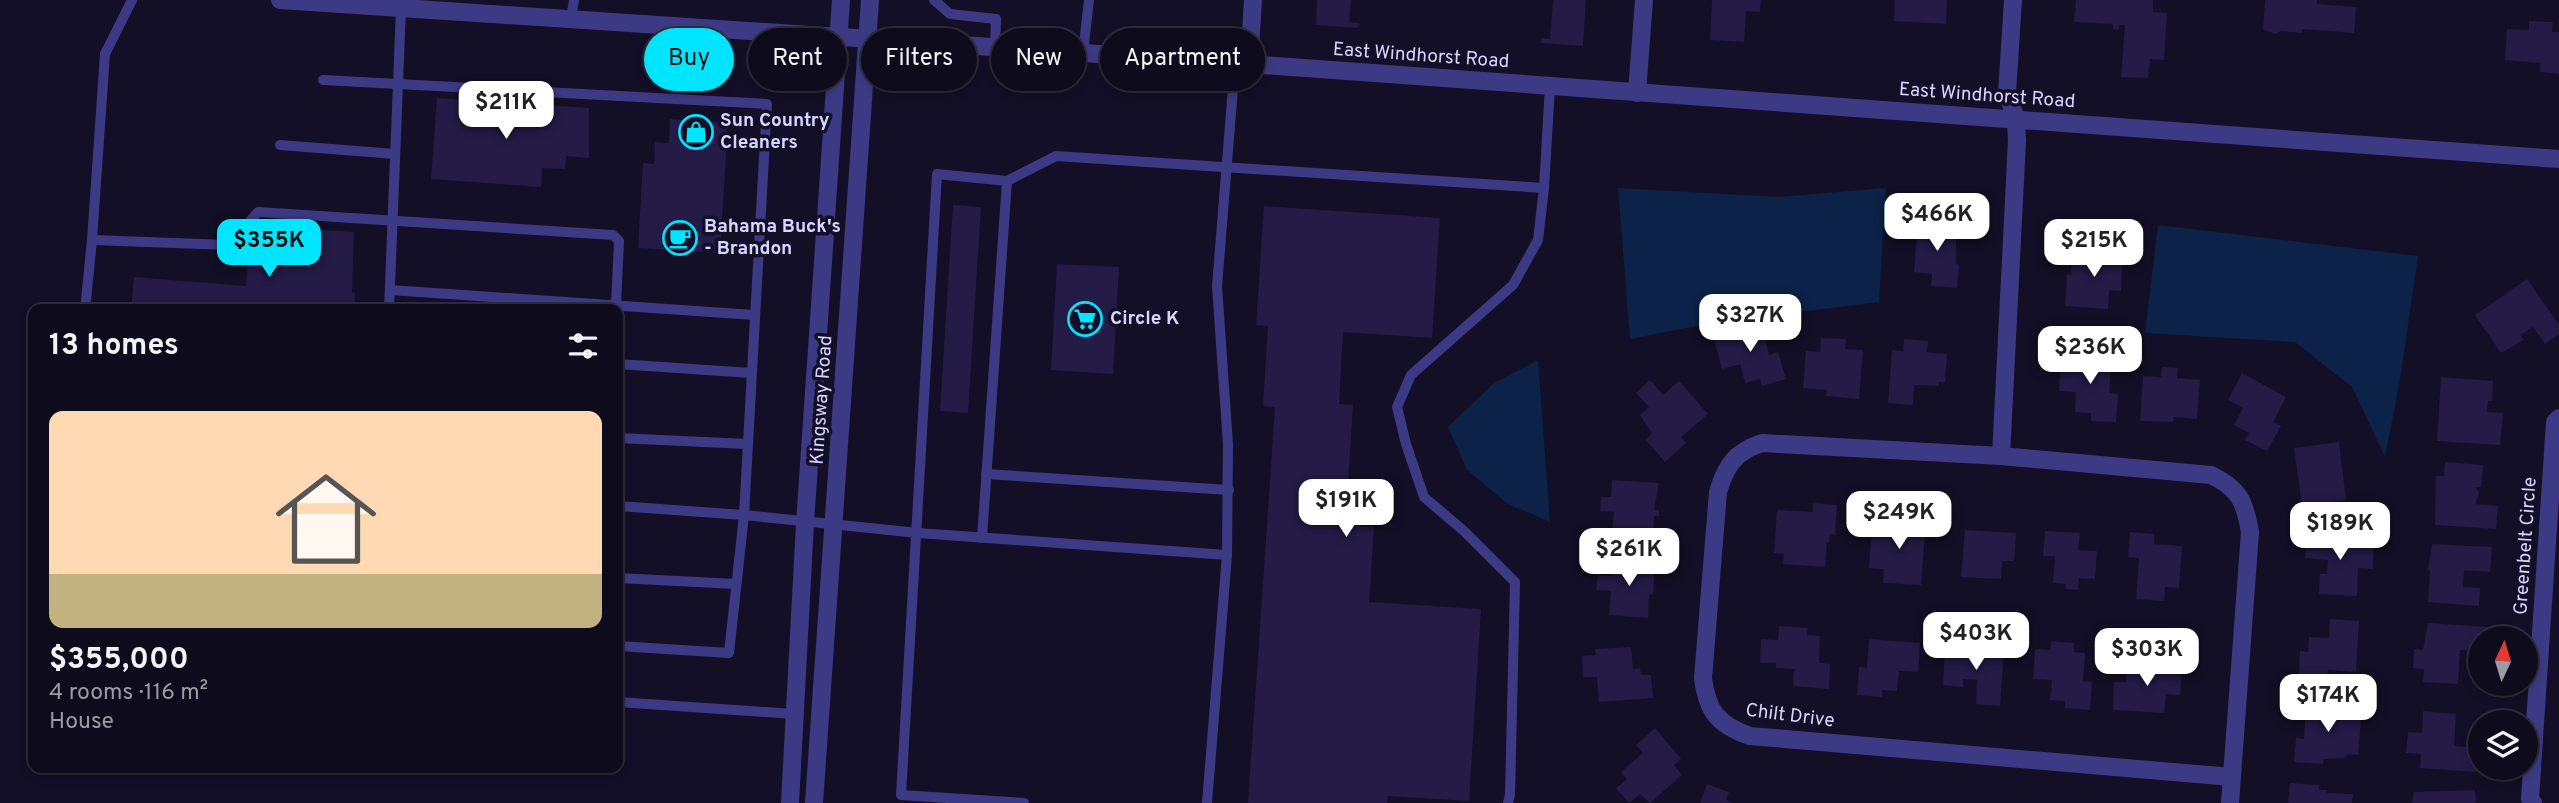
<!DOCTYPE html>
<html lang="en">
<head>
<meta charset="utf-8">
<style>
	body { margin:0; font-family:Overpass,sans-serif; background:#171425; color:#f1f3f6; height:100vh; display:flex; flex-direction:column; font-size:26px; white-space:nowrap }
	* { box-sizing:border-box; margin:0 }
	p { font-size:23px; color:#9b9ba3 }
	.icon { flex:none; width:38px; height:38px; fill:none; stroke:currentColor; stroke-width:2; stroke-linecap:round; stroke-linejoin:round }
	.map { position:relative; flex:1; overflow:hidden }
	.panel { position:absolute; left:28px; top:304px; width:595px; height:469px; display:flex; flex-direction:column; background:#0e0b1c; border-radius:14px; box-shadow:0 4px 10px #0003,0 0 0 2px #2e2b3b }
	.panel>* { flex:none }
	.guide { position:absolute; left:644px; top:28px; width:665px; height:63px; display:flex; gap:14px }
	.needle { width:46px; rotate:4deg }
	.fabs { position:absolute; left:2468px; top:626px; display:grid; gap:14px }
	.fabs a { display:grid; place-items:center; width:70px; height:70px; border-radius:50%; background:#0e0b1c; box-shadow:0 4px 10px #0003,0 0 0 2px #2e2b3b; font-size:35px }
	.price { position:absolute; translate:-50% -60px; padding:0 16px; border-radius:14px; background:#fff; color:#222; font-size:23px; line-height:46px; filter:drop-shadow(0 2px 4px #0008) }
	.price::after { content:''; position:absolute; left:50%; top:42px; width:21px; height:16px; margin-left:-10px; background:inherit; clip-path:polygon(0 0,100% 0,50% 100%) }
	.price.current { background:#00e5ff; color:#111 }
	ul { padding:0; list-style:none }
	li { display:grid; align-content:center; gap:14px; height:371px; padding:0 21px }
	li+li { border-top:2px solid #2e2b3b }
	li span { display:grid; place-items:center; height:217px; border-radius:14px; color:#555 }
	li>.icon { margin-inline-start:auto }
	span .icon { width:126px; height:126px; fill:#fffc; stroke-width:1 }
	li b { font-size:30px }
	h2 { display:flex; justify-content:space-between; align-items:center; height:84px; padding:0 21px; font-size:30px }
	.chip { padding:0 24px; border-radius:32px; background:#0e0b1c; box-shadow:0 4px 10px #0003,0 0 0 2px #2e2b3b; font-size:24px; line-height:63px }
	.chip.current { background:#00e5ff; color:#111 }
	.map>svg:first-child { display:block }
	.water { fill:#0c2248 }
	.building { fill:#241b47 }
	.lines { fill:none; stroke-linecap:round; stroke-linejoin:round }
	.service { stroke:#3d3a85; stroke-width:10 }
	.minor { stroke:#3d3a85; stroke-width:18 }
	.tertiary { stroke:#3d3a85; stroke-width:18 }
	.labels { text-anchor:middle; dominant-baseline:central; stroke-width:7; stroke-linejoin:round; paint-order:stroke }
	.street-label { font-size:19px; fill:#d9d4ff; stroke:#130f26 }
	.poi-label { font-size:19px; font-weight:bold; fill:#d9d4ff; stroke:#130f26; text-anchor:start }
</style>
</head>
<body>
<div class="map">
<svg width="2559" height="803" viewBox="0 0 2559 803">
	<rect width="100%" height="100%" fill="#130f26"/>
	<!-- water -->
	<g class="water">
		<polygon points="1618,188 1778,197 1886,188 1879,302 1712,323 1630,339"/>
		<polygon points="2158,225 2418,256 2400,380 2385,457 2352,387 2295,342 2145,333"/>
		<polygon points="1538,360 1550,522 1508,504 1467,470 1448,427 1494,383"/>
	</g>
	<!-- building -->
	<g class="building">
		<polygon points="1317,0 1351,0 1349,22 1359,23 1358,28 1316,25"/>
		<polygon points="1553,0 1586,0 1583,46 1540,43 1541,38 1550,39"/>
		<polygon points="1712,0 1761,0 1760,12 1746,11 1744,42 1710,40"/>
		<polygon points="1895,0 1947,0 1946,24 1894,21"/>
		<polygon points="2076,0 2153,0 2153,12 2167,13 2164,60 2150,59 2148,78 2121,77 2125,25 2119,25 2119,30 2113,29 2113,24 2074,22"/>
		<polygon points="2265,0 2317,0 2317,4 2356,7 2354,33 2302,29 2302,33 2280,31 2277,34 2263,30"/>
		<polygon points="2529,21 2553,22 2552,32 2559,32 2559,74 2540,72 2540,63 2505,60 2507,29 2529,30"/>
		<polygon points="437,98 589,108 589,158 566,156 565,169 542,168 541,187 431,179"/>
		<polygon points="670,119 728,122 720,253 638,248 643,163 654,164 655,142 669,143"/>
		<polygon points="953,205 981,207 968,413 940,411"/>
		<polygon points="1264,206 1440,218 1432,338 1343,332 1339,404 1353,405 1348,482 1354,482 1351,525 1374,527 1369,602 1481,609 1469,801 1388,796 1387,803 1248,803 1275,407 1263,406 1268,326 1256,325"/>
		<polygon points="1918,222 1956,224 1956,264 1959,265 1957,288 1931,286 1932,274 1914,272"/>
		<polygon points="275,227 354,232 352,292 355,293 354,310 131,310 134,277 246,286 249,247 274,250"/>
		<polygon points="2073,251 2111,254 2111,251 2123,252 2121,291 2109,290 2108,309 2065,306 2067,274 2071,275"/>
		<polygon points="1057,264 1119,267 1113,374 1051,370"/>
		<polygon points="2527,279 2559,325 2559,334 2545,344 2533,327 2520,335 2524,340 2501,353 2475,315"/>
		<polygon points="1746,315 1751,331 1762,327 1769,355 1778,352 1786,379 1762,386 1760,379 1745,383 1740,364 1722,369 1714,340 1735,335 1730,319"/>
		<polygon points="1821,338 1846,339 1845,349 1863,350 1859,399 1826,396 1827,390 1803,388 1806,351 1820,352"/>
		<polygon points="1904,339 1928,341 1927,352 1947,354 1945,382 1939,382 1939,386 1914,385 1913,405 1888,403 1892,350 1903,351"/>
		<polygon points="2074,351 2098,352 2097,364 2111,365 2109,393 2118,394 2116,422 2091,421 2091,413 2075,412 2076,392 2059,391 2061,362 2074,363"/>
		<polygon points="2162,367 2178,368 2177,378 2200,380 2197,419 2174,417 2173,422 2140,421 2143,376 2161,377"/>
		<polygon points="2242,373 2286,397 2273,422 2281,426 2267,451 2245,440 2249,433 2234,425 2243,408 2228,400"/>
		<polygon points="2441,377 2493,381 2492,401 2488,401 2487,412 2503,413 2500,445 2437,441"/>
		<polygon points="1650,380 1663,395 1679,381 1708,414 1681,437 1686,443 1665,462 1646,440 1652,433 1640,415 1649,407 1636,393"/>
		<polygon points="2339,442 2346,500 2302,506 2294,448"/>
		<polygon points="2445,462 2483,465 2481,487 2476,487 2479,493 2475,504 2498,506 2496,529 2435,525 2436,476 2444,476"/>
		<polygon points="1612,480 1659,483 1654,510 1659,510 1659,516 1654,516 1653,540 1612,537 1614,512 1600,511 1601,497 1611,497"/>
		<polygon points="1813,503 1837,505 1835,535 1830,534 1829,542 1827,542 1825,567 1783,564 1784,554 1774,553 1777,510 1813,512"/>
		<polygon points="1901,518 1926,519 1921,585 1883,583 1884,569 1869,568 1872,525 1900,527"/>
		<polygon points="1965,530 2016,533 2014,561 2002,561 2001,579 1961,577"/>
		<polygon points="2045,531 2080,533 2078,550 2097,551 2095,579 2079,578 2078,590 2065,589 2066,584 2053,583 2055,556 2043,556"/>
		<polygon points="2130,532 2154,534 2154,544 2182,546 2179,588 2165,587 2164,601 2136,599 2139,558 2128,557"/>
		<polygon points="2307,534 2361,537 2360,541 2374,542 2373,569 2358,568 2357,596 2319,594 2320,574 2327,574 2328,560 2305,558"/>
		<polygon points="2432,544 2492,547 2490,572 2464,570 2463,587 2480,588 2479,606 2428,602 2430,571 2428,570"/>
		<polygon points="1613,559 1655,562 1653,595 1649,594 1648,618 1609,615 1611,591 1596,590 1598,575 1612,576"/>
		<polygon points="2330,619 2359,621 2356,672 2328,670 2327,678 2299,676 2300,651 2308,652 2309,637 2329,638"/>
		<polygon points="2428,623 2488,627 2487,639 2480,639 2480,651 2460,650 2458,684 2423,682 2424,669 2413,668 2414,649 2423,650"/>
		<polygon points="1779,626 1808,628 1807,635 1820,636 1819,663 1830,664 1829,689 1793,686 1794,669 1776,668 1776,663 1760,663 1761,639 1778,640"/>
		<polygon points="1869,639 1920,643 1918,672 1899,671 1897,691 1882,690 1882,697 1857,695 1859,667 1867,668"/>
		<polygon points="2051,641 2074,643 2074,652 2085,653 2083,681 2092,682 2090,710 2065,708 2065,701 2050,700 2052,680 2033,679 2035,649 2050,650"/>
		<polygon points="1631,647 1633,669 1640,668 1641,675 1651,675 1653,698 1599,702 1597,677 1583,677 1582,656 1596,655 1595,649"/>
		<polygon points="1945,648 2004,651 2000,706 1976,704 1977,680 1963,679 1963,687 1943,685"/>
		<polygon points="2127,663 2182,667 2180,695 2166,694 2164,713 2113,710 2114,682 2126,682"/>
		<polygon points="2306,703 2350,706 2349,719 2361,720 2358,755 2347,754 2346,758 2324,759 2323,764 2294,762 2296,738 2304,739"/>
		<polygon points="2423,711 2456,714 2454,746 2478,748 2476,772 2420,768 2421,754 2406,753 2408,732 2422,733"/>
		<polygon points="1655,728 1681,759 1674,765 1682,775 1650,803 1640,794 1629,803 1616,788 1627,779 1621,772 1643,753 1636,745"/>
		<polygon points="2290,783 2319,785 2319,790 2327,790 2327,793 2353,794 2352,803 2288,803"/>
		<polygon points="1707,784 1729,792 1726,800 1733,803 1700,803"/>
		<polygon points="2475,790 2476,803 2412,803 2414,792"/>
	</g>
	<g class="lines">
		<!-- service -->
		<g class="service">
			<polyline points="132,0 105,54 92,240 229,245 258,212 613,235 619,241 616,305"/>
			<polyline points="934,0 950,14 996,19 995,47"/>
			<polyline points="571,19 574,0"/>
			<polyline points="1083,53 1089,0"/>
			<polyline points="323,80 767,104 744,515 618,506"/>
			<polyline points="280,145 395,154"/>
			<polyline points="1007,181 1056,156 1544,188"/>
			<polyline points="390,290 754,315"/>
			<polyline points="85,310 92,240"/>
			<polyline points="389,310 401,8"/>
			<polyline points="618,364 751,373"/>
			<polyline points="618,438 747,444"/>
			<polyline points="986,474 1229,490"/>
			<polyline points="982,538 1007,181 937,174 901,795 1024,803"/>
			<polyline points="1227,555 1228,444 1217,286 1235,63"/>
			<polyline points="618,578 736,584"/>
			<polyline points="618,646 729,653 744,515 918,533 1227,555 1207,803"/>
			<polyline points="618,702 794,714"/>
			<polyline points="1508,803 1510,795 1515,582 1465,532 1424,497 1406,444 1397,407 1411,375 1513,285 1538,240 1544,188 1550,86"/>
		</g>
		<!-- minor -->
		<g class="minor">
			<polyline points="1249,64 1253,0"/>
			<polyline points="1637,93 1644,0"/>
			<polyline points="2001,456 2017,141 2016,119 2007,93 2013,0"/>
			<path d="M2230,803l20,-271c-5,-30 -11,-44 -39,-57l-210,-19 -239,-13c-27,9 -36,22 -44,49l-15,186c4,33 15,47 47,58l482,41"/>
			<polyline points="2533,803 2530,799 2555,422 2559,418"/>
		</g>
		<!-- tertiary -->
		<g class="tertiary">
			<polyline points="280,0 1235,63 2559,159"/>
			<polyline points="790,803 805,523 841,0"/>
			<polyline points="814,803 870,0"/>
		</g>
	</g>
	<!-- icons -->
	<defs>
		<g id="shop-ring" transform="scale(1.75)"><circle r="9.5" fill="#130f26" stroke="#00e5ff" stroke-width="1.5"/><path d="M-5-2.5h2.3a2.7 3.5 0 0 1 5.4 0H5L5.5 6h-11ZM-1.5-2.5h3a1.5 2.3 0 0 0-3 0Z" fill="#00e5ff"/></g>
		<g id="cafe-ring" transform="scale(1.75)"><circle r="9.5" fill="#130f26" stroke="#00e5ff" stroke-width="1.5"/><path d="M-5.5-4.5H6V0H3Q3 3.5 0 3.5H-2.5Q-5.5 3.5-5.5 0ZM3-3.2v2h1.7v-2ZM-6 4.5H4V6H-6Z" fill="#00e5ff"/></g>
		<g id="supermarket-ring" transform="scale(1.75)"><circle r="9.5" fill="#130f26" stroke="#00e5ff" stroke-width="1.5"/><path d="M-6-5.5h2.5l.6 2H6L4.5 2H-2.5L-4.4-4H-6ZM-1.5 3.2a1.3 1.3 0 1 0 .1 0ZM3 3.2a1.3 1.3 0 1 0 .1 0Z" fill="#00e5ff"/></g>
	</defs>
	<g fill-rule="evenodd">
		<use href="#shop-ring" x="696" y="132"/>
		<use href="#cafe-ring" x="680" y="238"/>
		<use href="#supermarket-ring" x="1085" y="319"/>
	</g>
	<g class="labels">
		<!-- street labels -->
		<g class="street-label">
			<text transform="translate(1421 56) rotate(4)">East Windhorst Road</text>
			<text transform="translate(1987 96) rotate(4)">East Windhorst Road</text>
			<text transform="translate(822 400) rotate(-86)">Kingsway Road</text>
			<text transform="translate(2526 546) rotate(-86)">Greenbelt Circle</text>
			<text transform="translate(1790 716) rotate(7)">Chilt Drive</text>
		</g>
		<!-- poi labels -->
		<g class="poi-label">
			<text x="720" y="121">Sun Country<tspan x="720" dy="22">Cleaners</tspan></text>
			<text x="704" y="227">Bahama Buck's<tspan x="704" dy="22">- Brandon</tspan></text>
			<text x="1110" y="319">Circle K</text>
		</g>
	</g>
</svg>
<div class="fabs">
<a><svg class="needle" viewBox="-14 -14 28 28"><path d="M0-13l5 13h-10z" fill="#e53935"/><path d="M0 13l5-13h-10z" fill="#9b9ba3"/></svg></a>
<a><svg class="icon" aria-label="layers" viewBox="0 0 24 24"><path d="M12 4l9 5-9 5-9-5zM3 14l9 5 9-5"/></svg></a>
</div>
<b class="price" style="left:506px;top:141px">$211K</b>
<b class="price" style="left:1937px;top:253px">$466K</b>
<b class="price current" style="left:269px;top:279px">$355K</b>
<b class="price" style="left:2094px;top:279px">$215K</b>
<b class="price" style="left:1750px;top:354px">$327K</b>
<b class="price" style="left:2090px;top:386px">$236K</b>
<b class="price" style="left:1346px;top:539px">$191K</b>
<b class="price" style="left:1899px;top:551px">$249K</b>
<b class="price" style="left:2340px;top:562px">$189K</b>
<b class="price" style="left:1629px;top:588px">$261K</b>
<b class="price" style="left:1976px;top:672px">$403K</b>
<b class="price" style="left:2147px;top:688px">$303K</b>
<b class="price" style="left:2328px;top:734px">$174K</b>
<div class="guide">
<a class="chip current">Buy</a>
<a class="chip">Rent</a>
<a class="chip">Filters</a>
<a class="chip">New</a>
<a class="chip">Apartment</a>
</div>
<section class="panel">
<h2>13 homes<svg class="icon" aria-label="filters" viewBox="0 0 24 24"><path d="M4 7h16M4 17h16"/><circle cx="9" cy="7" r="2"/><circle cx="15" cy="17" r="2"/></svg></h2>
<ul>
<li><span style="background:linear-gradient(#ffd9b3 75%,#c2b280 0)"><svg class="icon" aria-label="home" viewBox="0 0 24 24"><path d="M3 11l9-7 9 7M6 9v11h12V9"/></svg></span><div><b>$355,000</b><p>4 rooms · 116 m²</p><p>House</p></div></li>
</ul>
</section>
</div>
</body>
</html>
